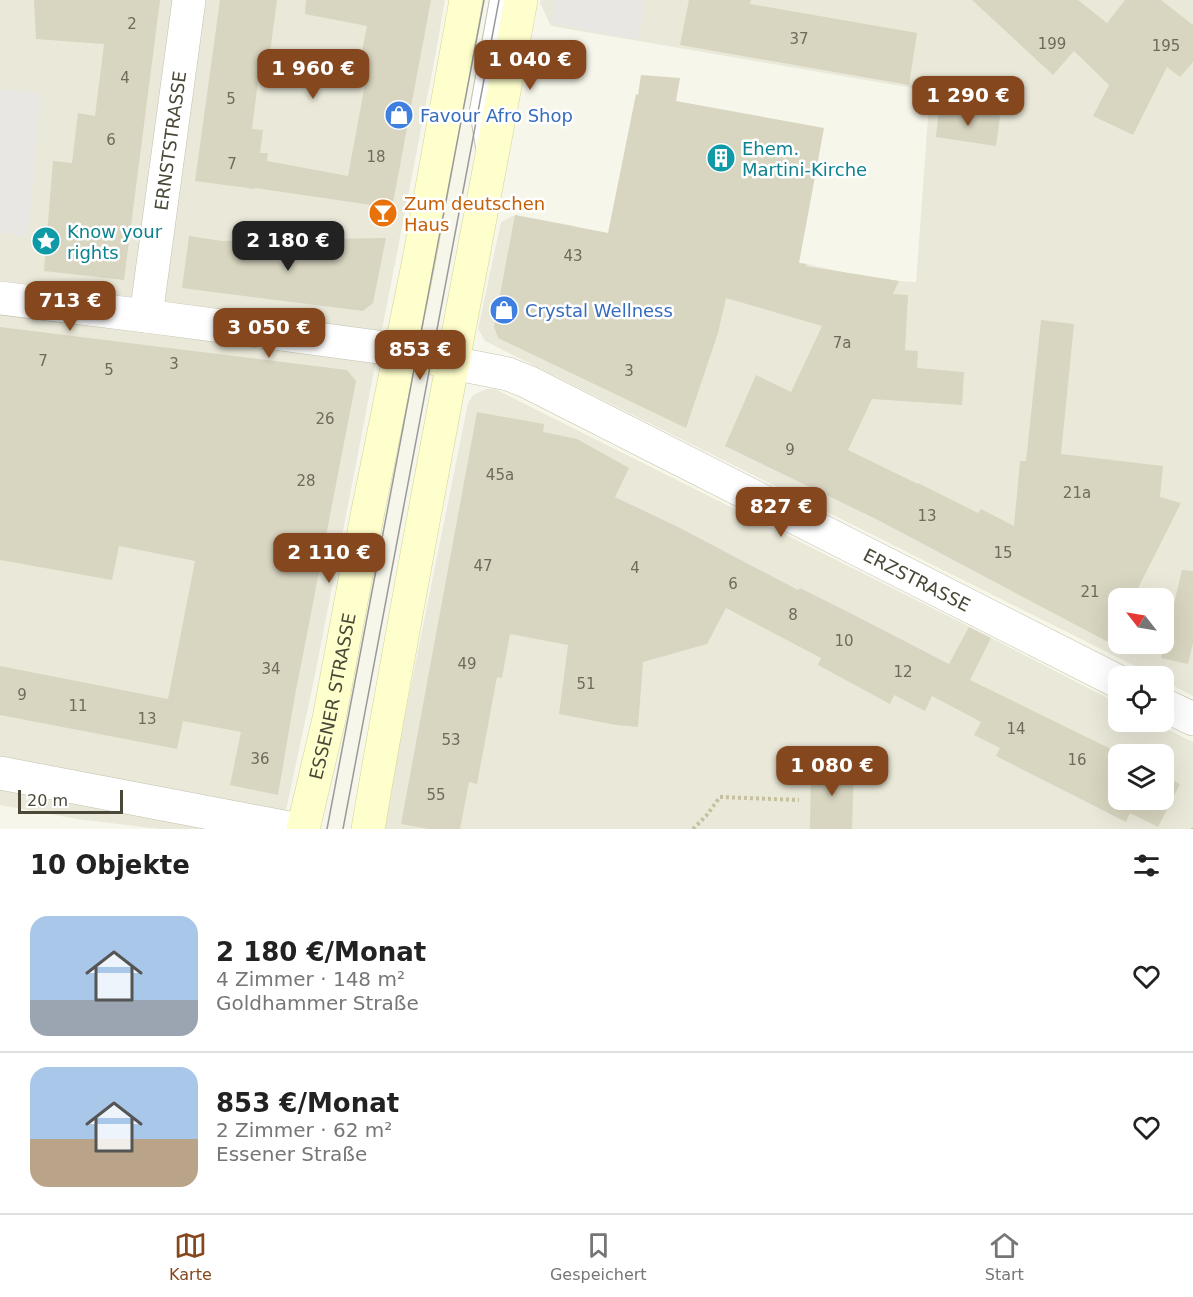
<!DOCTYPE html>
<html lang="de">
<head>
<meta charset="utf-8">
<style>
	body { margin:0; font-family:"DejaVu Sans",sans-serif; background:#f2f2f2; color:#222; height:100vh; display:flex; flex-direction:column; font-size:22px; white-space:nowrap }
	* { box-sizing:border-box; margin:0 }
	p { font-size:20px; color:#767676 }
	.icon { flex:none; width:33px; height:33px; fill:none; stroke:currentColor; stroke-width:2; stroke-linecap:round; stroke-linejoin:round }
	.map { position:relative; height:829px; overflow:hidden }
	.details { display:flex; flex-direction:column; background:#fff; flex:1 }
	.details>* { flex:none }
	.needle { width:39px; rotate:301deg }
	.controls { position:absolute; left:1108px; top:588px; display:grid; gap:12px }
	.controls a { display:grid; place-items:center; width:66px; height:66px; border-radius:12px; background:#fff; box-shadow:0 6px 24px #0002; font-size:30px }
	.scale { position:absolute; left:18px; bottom:15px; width:105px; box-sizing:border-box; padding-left:6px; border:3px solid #4b4838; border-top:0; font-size:16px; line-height:21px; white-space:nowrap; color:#4b4838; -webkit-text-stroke:4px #fff; paint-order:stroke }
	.price { position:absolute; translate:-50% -51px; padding:0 14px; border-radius:12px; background:#85481e; color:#fff; font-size:20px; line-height:39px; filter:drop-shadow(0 2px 3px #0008) }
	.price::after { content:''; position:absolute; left:50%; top:36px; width:18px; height:14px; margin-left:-9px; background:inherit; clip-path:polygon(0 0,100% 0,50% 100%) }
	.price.selected { background:#222; color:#fff }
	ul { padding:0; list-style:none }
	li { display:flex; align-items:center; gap:18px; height:150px; padding:0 30px }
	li+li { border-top:2px solid #e0e0e0 }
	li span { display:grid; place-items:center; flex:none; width:168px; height:120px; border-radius:18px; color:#555 }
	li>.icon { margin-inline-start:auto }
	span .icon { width:72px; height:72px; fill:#fffc; stroke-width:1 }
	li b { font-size:26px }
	h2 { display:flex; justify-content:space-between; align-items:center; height:72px; padding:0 30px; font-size:26px }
	.dock { display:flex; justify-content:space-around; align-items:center; height:84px; border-top:2px solid #e0e0e0; background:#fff; font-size:16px; color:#767676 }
	.dock a { display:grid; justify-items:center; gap:3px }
	.dock .selected { color:#85481e }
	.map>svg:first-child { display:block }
	.residential { fill:#eae9d9; fill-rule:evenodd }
	.parking { fill:#e8e7e3 }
	.building { fill:#d8d5c0 }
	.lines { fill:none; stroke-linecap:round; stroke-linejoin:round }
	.service-casing { stroke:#c2c0ad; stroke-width:20 }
	.minor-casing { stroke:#c2c0ad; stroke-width:34 }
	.secondary-casing { stroke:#d4d497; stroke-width:34 }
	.path { stroke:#c5c19e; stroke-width:4; stroke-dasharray:3 3; stroke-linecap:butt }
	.service { stroke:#fff; stroke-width:18 }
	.minor { stroke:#fff; stroke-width:33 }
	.secondary { stroke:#ffffcd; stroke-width:33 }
	.tram { stroke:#9a9a9a; stroke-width:1.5 }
	.labels { text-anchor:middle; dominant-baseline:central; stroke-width:5; stroke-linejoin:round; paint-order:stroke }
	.number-label { font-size:15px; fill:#6e6b5a }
	.shop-label { font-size:18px; fill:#366cbe; stroke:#fff; text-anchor:start }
	.street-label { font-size:18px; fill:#4b4838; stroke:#fff }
	.culture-label { font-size:18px; fill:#0d838f; stroke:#fff; text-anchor:start }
	.food-label { font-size:18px; fill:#c56008; stroke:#fff; text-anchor:start }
</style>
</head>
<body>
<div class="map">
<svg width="1193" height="829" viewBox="0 0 1193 829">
	<rect width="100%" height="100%" fill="#f6f6eb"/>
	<!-- residential -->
	<g class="residential">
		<polygon points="0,0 445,0 435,57 315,675 282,829 159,829 77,819 0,805"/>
		<path d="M541,0h652v696l-29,-15v-5h-9l-670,-335 -7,-12 23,-107 14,-7 60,11v4l184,26 48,8 40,9 52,8 17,1 14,-191 -379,-65 -11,-23zM1119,598h45v46h-45z"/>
		<path d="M486,389h9l483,242 141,73v18h33l41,20v87h-811l86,-426 5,-8zM1119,754h45v46h-45z"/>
	</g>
	<!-- parking -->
	<g class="parking">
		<polygon points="555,0 645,0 638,40 551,23"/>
		<polygon points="0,89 41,93 28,236 0,233"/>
	</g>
	<!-- building -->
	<g class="building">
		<polygon points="34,0 160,0 124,280 44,271 53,161 72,163 78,113 95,116 104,44 36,39"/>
		<polygon points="220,0 277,0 267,75 259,74 252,129 263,130 260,153 268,153 267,161 348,176 365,84 356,82 367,26 305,14 306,0 431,0 392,208 255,188 255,189 195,181"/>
		<polygon points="689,0 751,0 750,4 917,33 909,85 680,45"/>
		<polygon points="972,0 1078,0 1107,23 1125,0 1161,0 1193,25 1193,62 1180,77 1167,67 1133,135 1093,116 1109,85 1074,51 1053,75"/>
		<polygon points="641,75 680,78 676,101 824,128 799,263 807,264 805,266 899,281 893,294 908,295 905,350 918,351 917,368 964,372 962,405 872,399 848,450 918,484 918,483 978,513 981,509 1014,526 1020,461 1026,461 1041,320 1074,324 1061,454 1163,466 1160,497 1181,503 1133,598 1119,598 1119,625 1110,643 876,519 725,446 756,375 791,392 822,326 726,298 718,333 686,428 498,338 494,326 515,215 608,233 636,94 638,95"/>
		<polygon points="939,108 1000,116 996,146 936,137"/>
		<polygon points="189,236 222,241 249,240 249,247 324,257 327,239 386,238 373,303 363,311 182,288"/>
		<polygon points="0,327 347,370 356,381 294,701 278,795 230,785 241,732 183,721 177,749 0,715 0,666 168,699 195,561 119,546 112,580 0,560"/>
		<polygon points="477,412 544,424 543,432 577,439 629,468 615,497 678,527 798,590 800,588 850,613 949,664 969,627 991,638 970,680 1121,754 1119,754 1119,800 1164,800 1164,776 1180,784 1158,827 1130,813 1126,822 996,756 1000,748 974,735 981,722 932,696 925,711 894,695 890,704 818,665 821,658 726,608 707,644 643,662 638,727 616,725 559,714 568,645 510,634 502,678 497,677 477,784 469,782 460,829 429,829 401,824"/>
		<polygon points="1182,570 1193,571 1193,643 1188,664 1161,658"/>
		<polygon points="811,766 854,766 852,829 810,829"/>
	</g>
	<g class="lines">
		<!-- service casing -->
		<g class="service-casing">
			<polyline id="service" points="485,147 479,110 499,0"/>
		</g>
		<!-- minor casing -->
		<g class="minor-casing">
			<g id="minor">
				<polyline points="0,298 146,316 400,350"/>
				<path id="s1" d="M146,316l43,-316"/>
				<path id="s2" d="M453,363l55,11 20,8 591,300"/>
				<polyline points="1164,705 1193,719"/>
				<polyline points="0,773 294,829"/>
			</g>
		</g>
		<!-- secondary casing -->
		<g class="secondary-casing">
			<g id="secondary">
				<polyline points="400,350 453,363"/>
				<path id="s3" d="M303,829l26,-110 39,-208 51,-251 47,-260"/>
				<path d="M368,829c47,-277 102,-553 153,-829"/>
			</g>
		</g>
		<!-- path -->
		<g class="path">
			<polyline points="693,829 706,816 720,797 799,800"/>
			<polyline points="1193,829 1193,828"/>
		</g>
		<!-- service -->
		<use href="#service" class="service"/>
		<!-- minor -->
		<use href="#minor" class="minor"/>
		<!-- secondary -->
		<use href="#secondary" class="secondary"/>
		<!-- tram -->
		<g class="tram">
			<polyline points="327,829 484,0"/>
			<polyline points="343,829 499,0"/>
		</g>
	</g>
	<!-- icons -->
	<defs>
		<g id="shop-disc" transform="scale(1.5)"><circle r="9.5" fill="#3f7fe0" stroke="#fff"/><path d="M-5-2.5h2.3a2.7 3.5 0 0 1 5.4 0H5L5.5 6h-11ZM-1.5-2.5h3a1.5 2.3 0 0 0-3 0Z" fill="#fff"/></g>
		<g id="building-disc" transform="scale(1.5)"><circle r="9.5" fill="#0f9aa8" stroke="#fff"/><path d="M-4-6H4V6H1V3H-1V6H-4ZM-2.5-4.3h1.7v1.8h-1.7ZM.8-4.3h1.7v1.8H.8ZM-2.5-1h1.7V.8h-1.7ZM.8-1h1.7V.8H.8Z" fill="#fff"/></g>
		<g id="bar-disc" transform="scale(1.5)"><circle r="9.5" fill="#e8710a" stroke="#fff"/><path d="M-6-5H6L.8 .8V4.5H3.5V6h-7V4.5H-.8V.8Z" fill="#fff"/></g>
		<g id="sight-disc" transform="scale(1.5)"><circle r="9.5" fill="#0f9aa8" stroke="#fff"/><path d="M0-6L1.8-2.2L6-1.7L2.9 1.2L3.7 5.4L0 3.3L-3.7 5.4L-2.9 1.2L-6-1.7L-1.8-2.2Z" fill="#fff"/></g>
	</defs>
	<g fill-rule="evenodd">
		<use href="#shop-disc" x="399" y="115"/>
		<use href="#building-disc" x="721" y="158"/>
		<use href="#bar-disc" x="383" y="213"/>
		<use href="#sight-disc" x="46" y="241"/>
		<use href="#shop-disc" x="504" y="310"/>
	</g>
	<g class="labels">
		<!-- number labels -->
		<g class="number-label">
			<text x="132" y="24">2</text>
			<text x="799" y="39">37</text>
			<text x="1052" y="44">199</text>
			<text x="1166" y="46">195</text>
			<text x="125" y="78">4</text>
			<text x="231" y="99">5</text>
			<text x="111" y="140">6</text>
			<text x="376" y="157">18</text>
			<text x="232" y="164">7</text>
			<text x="573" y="256">43</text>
			<text x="842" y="343">7a</text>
			<text x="43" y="361">7</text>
			<text x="174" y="364">3</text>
			<text x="109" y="370">5</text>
			<text x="629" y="371">3</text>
			<text x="325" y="419">26</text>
			<text x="790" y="450">9</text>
			<text x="500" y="475">45a</text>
			<text x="306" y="481">28</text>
			<text x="1077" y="493">21a</text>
			<text x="927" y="516">13</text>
			<text x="1003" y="553">15</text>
			<text x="483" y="566">47</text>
			<text x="635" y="568">4</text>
			<text x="733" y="584">6</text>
			<text x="1090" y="592">21</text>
			<text x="793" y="615">8</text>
			<text x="844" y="641">10</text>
			<text x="467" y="664">49</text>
			<text x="271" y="669">34</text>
			<text x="903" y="672">12</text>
			<text x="586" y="684">51</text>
			<text x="22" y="695">9</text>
			<text x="78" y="706">11</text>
			<text x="147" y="719">13</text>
			<text x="1016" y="729">14</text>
			<text x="451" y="740">53</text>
			<text x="260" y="759">36</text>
			<text x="1077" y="760">16</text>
			<text x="436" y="795">55</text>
		</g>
		<!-- shop labels -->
		<g class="shop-label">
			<text x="420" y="115">Favour Afro Shop</text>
			<text x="525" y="310">Crystal Wellness</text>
		</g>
		<!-- street labels -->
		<g class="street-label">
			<text stroke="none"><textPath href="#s1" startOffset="177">ERNSTSTRASSE</textPath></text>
			<text stroke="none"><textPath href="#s2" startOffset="514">ERZSTRASSE</textPath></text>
			<text stroke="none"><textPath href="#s3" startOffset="136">ESSENER STRASSE</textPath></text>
		</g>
		<!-- culture labels -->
		<g class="culture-label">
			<text x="742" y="148">Ehem.<tspan x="742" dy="21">Martini-Kirche</tspan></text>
			<text x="67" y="231">Know your<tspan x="67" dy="21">rights</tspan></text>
		</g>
		<!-- food labels -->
		<g class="food-label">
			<text x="404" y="203">Zum deutschen<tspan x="404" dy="21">Haus</tspan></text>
		</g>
	</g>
</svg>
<div class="controls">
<a><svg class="needle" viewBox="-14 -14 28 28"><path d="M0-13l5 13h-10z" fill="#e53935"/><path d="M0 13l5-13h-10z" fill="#767676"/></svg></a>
<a><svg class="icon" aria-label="locate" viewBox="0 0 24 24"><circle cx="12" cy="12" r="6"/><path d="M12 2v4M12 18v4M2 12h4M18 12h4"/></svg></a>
<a><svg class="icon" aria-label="layers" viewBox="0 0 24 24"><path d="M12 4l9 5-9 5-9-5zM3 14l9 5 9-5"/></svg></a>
</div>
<div class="scale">20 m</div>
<b class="price" style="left:530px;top:91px">1 040 €</b>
<b class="price" style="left:313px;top:100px">1 960 €</b>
<b class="price" style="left:968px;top:127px">1 290 €</b>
<b class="price selected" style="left:288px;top:272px">2 180 €</b>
<b class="price" style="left:70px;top:332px">713 €</b>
<b class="price" style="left:269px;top:359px">3 050 €</b>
<b class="price" style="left:420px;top:381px">853 €</b>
<b class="price" style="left:781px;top:538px">827 €</b>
<b class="price" style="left:329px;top:584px">2 110 €</b>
<b class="price" style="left:832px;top:797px">1 080 €</b>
</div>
<section class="details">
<h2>10 Objekte<svg class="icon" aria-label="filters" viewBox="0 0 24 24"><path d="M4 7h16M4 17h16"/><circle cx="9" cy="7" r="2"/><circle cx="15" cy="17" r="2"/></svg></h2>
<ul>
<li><span style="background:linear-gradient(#a9c7e8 70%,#9aa5b1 0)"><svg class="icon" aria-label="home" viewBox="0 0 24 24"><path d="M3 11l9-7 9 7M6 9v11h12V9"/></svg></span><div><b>2 180 €/Monat</b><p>4 Zimmer · 148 m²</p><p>Goldhammer Straße</p></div><svg class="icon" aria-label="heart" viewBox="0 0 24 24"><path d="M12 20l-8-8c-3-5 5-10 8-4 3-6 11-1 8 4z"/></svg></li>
<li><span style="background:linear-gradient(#a9c7e8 60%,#b9a48a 0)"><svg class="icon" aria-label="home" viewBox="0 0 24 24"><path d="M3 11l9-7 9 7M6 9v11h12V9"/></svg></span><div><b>853 €/Monat</b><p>2 Zimmer · 62 m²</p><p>Essener Straße</p></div><svg class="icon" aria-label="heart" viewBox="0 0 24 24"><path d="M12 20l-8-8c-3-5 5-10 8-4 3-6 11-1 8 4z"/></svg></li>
</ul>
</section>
<nav class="dock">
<a class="selected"><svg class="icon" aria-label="map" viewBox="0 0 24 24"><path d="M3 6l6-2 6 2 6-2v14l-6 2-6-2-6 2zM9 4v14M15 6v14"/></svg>Karte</a>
<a><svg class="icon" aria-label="saved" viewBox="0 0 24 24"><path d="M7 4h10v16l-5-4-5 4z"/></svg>Gespeichert</a>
<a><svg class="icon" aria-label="home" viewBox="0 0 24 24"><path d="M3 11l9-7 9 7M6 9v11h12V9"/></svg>Start</a>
</nav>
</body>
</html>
